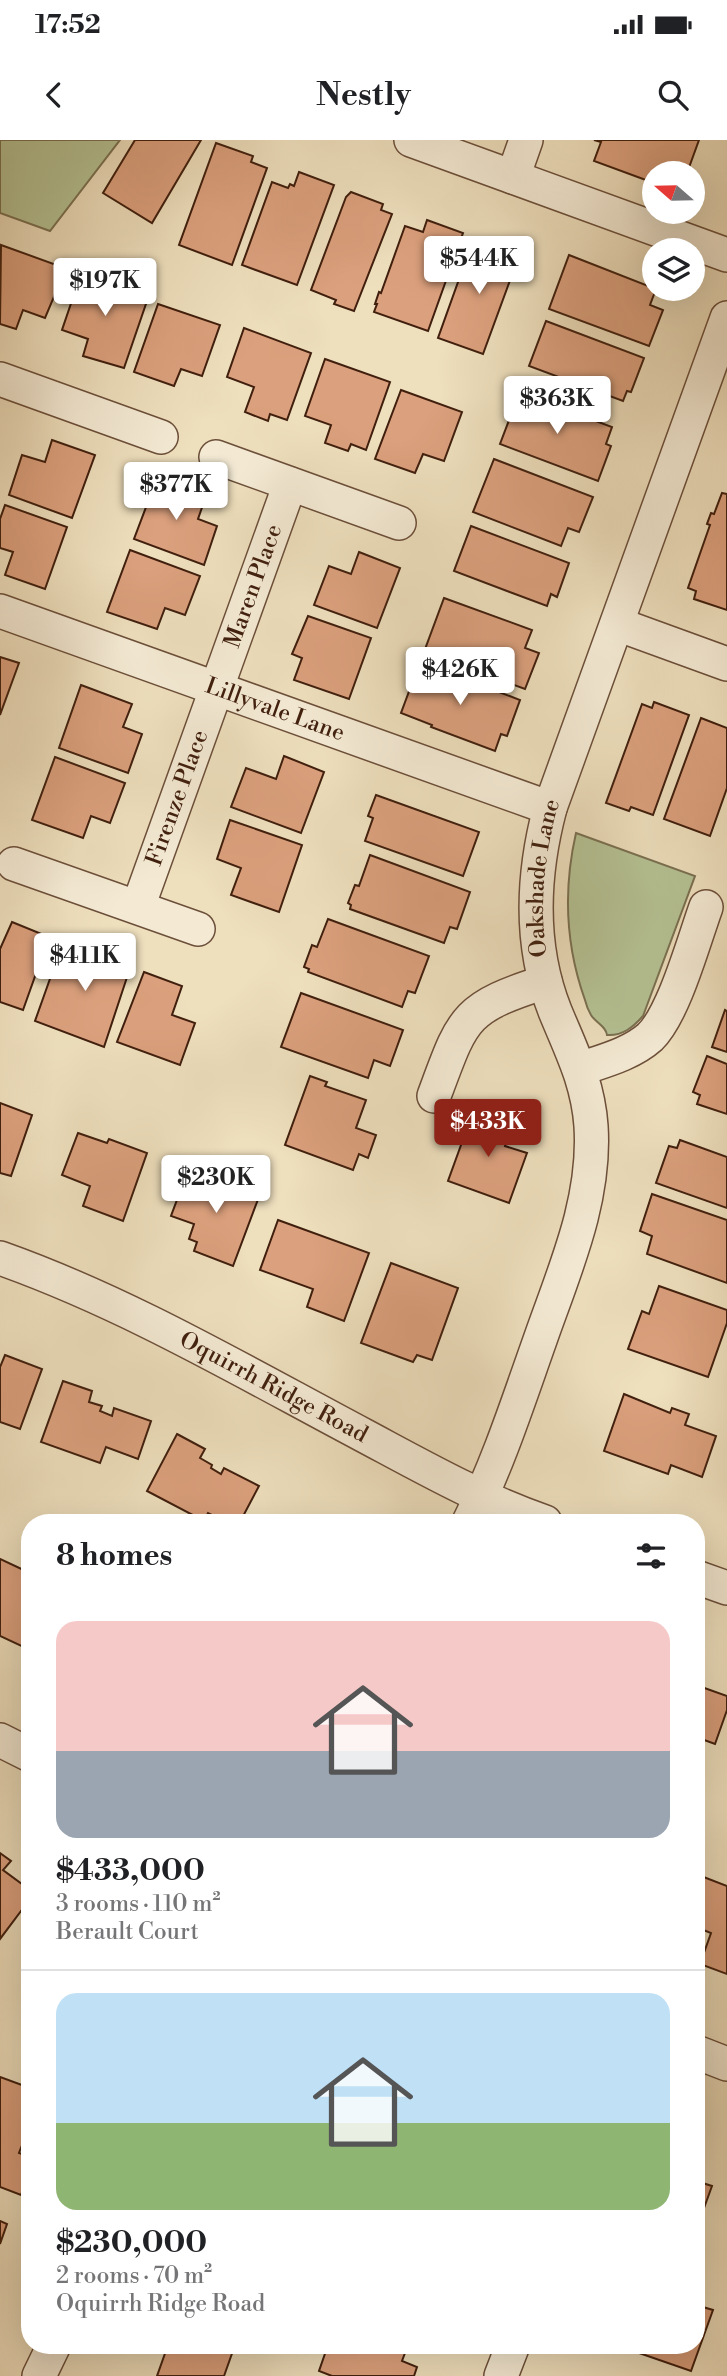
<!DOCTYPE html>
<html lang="en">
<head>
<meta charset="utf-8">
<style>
	body { margin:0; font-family:"Libre Bodoni",serif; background:#f2f2f2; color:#202124; height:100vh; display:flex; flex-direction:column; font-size:26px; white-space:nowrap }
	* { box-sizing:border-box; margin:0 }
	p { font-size:23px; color:#757577 }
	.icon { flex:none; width:38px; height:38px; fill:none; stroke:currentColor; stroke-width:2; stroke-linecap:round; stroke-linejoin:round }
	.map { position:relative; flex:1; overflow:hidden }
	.side { position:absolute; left:21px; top:1374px; width:684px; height:840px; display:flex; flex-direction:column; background:#fff; border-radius:28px; box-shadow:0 7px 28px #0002 }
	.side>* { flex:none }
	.needle { width:46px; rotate:290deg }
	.tools { position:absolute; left:642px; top:21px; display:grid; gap:14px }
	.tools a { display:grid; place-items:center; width:63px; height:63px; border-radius:50%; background:#fff; box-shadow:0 7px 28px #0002; font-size:35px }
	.price { position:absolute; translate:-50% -60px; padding:0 16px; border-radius:7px; background:#fff; color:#222; font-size:23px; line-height:46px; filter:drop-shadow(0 2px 4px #0008) }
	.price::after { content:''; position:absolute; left:50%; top:42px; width:21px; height:16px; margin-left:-10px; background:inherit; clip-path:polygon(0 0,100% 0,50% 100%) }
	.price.current { background:#8f2418; color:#fff }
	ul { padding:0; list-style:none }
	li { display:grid; align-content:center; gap:14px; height:371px; padding:0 35px }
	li+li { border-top:2px solid #e0e0e0 }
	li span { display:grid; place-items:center; height:217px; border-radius:21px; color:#555 }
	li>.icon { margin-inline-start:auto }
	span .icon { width:126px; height:126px; fill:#fffc; stroke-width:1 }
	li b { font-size:30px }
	h2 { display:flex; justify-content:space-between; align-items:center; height:84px; padding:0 35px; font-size:30px }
	.status { display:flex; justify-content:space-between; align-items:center; height:49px; padding:0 35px; background:#fff; direction:ltr }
	.status svg { height:19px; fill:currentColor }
	header { display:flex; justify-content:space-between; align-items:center; height:91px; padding:0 35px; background:#fff; font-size:32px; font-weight:700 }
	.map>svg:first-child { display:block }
	.green { fill:#b5c294; stroke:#7a7051; stroke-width:2 }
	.building { fill:#dba07d; stroke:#401f0e; stroke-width:2 }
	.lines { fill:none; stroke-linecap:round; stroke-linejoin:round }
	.minor-casing { stroke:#6c4f3a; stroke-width:36 }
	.minor { stroke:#f4ead4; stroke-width:33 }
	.labels { text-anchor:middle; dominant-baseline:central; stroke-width:5; stroke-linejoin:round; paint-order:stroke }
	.street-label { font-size:23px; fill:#401f0e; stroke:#f4ead4 }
</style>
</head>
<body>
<div class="status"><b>17:52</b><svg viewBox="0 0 49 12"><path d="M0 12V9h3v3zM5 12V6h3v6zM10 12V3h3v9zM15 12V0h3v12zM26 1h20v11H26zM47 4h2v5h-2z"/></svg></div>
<header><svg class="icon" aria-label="back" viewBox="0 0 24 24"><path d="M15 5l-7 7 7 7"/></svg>Nestly<svg class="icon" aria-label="search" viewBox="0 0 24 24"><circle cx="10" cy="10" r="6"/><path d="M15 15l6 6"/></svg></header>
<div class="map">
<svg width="727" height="2236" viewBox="0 0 727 2236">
	<rect width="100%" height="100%" fill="#eedfbd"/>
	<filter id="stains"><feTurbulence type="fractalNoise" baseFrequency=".00286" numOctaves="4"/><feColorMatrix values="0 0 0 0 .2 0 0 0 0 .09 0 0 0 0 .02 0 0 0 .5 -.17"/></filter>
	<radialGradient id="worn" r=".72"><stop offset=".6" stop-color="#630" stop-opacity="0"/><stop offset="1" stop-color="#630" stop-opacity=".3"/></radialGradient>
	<!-- green -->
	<g class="green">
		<polygon points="0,0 120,0 50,91 0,73"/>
		<path d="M576,693l119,43 -52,140c-10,11 -20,20 -36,19 -1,-9 -11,-12 -16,-20 -3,-5 -5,-11 -6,-15 -20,-56 -22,-110 -9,-167z"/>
	</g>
	<!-- building -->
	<g class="building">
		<polygon points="135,0 201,0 152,83 103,53"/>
		<polygon points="594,0 699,0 687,33 654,33 654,43 594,21 601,2"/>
		<polygon points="216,3 253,16 251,22 267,28 232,125 179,105"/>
		<polygon points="299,32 334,45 297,145 242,125 272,42 288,48 290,44 294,46"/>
		<polygon points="351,52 383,64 381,70 392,74 354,171 334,164 336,160 311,150 346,57"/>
		<polygon points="427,80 463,93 428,191 374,172 377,164 375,164 379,152 381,153 405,86 423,92"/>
		<polygon points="485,100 520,113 483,214 438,198 472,103 483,107"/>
		<polygon points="1,105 62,127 60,132 64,133 45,178 23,170 16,189 0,184"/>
		<polygon points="569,115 656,149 650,165 663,170 649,206 549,169"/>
		<polygon points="82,131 149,155 124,228 83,216 88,199 62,190"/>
		<polygon points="158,164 220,185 202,236 181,229 174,246 134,232"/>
		<polygon points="546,181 644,218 631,252 627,251 623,261 529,226"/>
		<polygon points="244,188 311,213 287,280 270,274 268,281 245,272 254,247 227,237"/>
		<polygon points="325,219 390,242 366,310 351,304 348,311 325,303 331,285 305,276"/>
		<polygon points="401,250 462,272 444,321 423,314 415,333 375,319"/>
		<polygon points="518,252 612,287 606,304 611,306 598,341 500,304 511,275 505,273 512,254 516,255"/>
		<polygon points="52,300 95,315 72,378 9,355 22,315 45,322"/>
		<polygon points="494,319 593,357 579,392 568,388 561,406 473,372"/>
		<polygon points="162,337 181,344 180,347 206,356 198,379 217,386 204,425 134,399 157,338 161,339"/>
		<polygon points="722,353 727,354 727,470 694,459 696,451 688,448 710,385 707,384 711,373 714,374"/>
		<polygon points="5,365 67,387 45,449 5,435 13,412 0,408 0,379"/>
		<polygon points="471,386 569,423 557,457 551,454 547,466 454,431"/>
		<polygon points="130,410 200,436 185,475 165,468 157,489 107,472"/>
		<polygon points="359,412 400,428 377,488 314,465 329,426 351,434"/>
		<polygon points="444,458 532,490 525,508 539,513 525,549 424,512"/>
		<polygon points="308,476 371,498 349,559 294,540 302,518 292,514"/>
		<polygon points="0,517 19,523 0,575"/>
		<polygon points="420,522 520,560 507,596 501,594 495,611 431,587 432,585 401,573"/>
		<polygon points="81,545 132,564 123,587 142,594 128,633 59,608"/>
		<polygon points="654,562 689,575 653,675 631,667 629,671 606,663 642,564 652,568"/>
		<polygon points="701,578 727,588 727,648 710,696 664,679"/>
		<polygon points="284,616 324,632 301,693 231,667 246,628 276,639"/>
		<polygon points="55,617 125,643 110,683 91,676 83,698 32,680"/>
		<polygon points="376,655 479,692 463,736 365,701 373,678 368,676"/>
		<polygon points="230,680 302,705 279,772 231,755 241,728 217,719"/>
		<polygon points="370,715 470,752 457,789 450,787 444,803 350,769 351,765 348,763 355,745 359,746"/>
		<polygon points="328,779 429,816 415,853 408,851 402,867 308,832 309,829 304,827 312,805 317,807"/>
		<polygon points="12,782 49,797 23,870 0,862 0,809"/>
		<polygon points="99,804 134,816 104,907 35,881 62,805 95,817"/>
		<polygon points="144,832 182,846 172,875 195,883 180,925 117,902"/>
		<polygon points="301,853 403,890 390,926 374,920 368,938 281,907"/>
		<polygon points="725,870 727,871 727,912 712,907"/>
		<polygon points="707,916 727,924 727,974 697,964 700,955 693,952"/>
		<polygon points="310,936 327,942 325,946 366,960 356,988 376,995 368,1018 359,1014 353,1030 285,1005"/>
		<polygon points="0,963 32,975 11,1036 0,1033"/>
		<polygon points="473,972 513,986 505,1006 527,1013 509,1063 448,1041"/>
		<polygon points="78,993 107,1003 109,999 147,1013 123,1081 83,1066 90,1046 62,1035"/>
		<polygon points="680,1000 727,1017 727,1068 656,1043 669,1006 677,1008"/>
		<polygon points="187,1033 203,1039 205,1034 260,1054 233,1126 194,1111 197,1102 189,1099 194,1084 171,1076"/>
		<polygon points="652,1054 727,1080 727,1143 647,1114 652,1096 640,1091"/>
		<polygon points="278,1080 369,1113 344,1181 307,1167 313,1149 260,1130"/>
		<polygon points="391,1123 458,1148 432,1220 417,1215 413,1222 361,1203"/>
		<polygon points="659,1146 727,1170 727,1183 708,1237 628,1209 642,1171 649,1174"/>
		<polygon points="5,1215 42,1229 20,1289 0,1282 0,1227"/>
		<polygon points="63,1241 92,1251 89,1262 102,1266 100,1271 112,1276 114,1268 151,1281 138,1319 106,1307 100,1323 41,1302"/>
		<polygon points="624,1254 670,1273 672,1268 689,1274 685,1285 716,1296 702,1337 671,1325 668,1334 604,1311"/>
		<polygon points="177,1294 205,1309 200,1318 212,1325 211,1328 221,1334 224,1328 259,1346 240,1382 226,1382 208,1373 204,1381 147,1351"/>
		<polygon points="0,1419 30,1433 30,1510 0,1496"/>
		<polygon points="696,1545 727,1556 727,1570 715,1604 696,1597"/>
		<polygon points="0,1713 11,1721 3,1730 30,1750 30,1759 0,1799"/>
		<polygon points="701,1736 727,1746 727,1834 700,1824 711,1793 696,1787 696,1749"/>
		<polygon points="0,1937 30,1948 30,1985 19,2013 30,2017 30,2031 21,2055 0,2047"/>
		<polygon points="696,2041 712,2046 696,2090"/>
		<polygon points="0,2081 7,2084 0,2104"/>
		<polygon points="696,2165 713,2170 691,2231 616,2205 696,2205"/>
		<polygon points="168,2205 235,2205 224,2236 157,2236"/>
		<polygon points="328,2205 408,2205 402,2221 417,2227 414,2236 332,2236 319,2231"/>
	</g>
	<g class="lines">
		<!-- minor casing -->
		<g class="minor-casing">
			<g id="minor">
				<polyline points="411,0 727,115"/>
				<polyline points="513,37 526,0"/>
				<polyline points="0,239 161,297"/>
				<polyline points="216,317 399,383"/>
				<path id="s1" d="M0,471l550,197"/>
				<polyline points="617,484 727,524"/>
				<polyline points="14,724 198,789"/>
				<path id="s2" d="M138,767l152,-423"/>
				<path d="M580,929c23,-8 51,-15 70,-32 24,-23 44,-97 56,-130"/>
				<path d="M434,956c29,-78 29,-88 111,-114"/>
				<path id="s3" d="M0,1118c127,45 244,114 363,177 60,32 118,65 182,87"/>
				<path id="s4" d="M469,1382c29,-58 49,-120 71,-182 24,-69 56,-139 51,-214 -3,-44 -20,-76 -36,-115 -26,-66 -23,-135 -5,-203l177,-490"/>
				<polyline points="696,1437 727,1448"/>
				<polyline points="0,1600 30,1615"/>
				<polyline points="696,1912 727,1924"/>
				<polyline points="39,2236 54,2205"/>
				<polyline points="501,2236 513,2205"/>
			</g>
		</g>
		<!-- minor -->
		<use href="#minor" class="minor"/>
	</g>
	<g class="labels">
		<!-- street labels -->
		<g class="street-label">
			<text stroke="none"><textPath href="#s2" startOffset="341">Maren Place</textPath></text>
			<text stroke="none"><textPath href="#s1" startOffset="292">Lillyvale Lane</textPath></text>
			<text stroke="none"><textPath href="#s2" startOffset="116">Firenze Place</textPath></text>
			<text stroke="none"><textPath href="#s4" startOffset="674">Oakshade Lane</textPath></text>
			<text stroke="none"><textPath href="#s3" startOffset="303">Oquirrh Ridge Road</textPath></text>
		</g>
	</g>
	<rect width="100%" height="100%" filter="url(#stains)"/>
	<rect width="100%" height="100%" fill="url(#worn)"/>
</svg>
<div class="tools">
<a><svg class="needle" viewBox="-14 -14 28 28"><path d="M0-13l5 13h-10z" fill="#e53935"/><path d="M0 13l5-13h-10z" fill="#757577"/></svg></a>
<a><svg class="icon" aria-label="layers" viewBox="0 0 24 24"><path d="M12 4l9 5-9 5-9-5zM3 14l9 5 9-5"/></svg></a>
</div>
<b class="price" style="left:479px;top:156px">$544K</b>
<b class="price" style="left:105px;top:178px">$197K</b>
<b class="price" style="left:557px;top:296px">$363K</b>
<b class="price" style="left:176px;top:382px">$377K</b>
<b class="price" style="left:460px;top:567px">$426K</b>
<b class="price" style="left:85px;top:853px">$411K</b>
<b class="price current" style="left:488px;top:1019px">$433K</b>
<b class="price" style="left:216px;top:1075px">$230K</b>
<section class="side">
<h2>8 homes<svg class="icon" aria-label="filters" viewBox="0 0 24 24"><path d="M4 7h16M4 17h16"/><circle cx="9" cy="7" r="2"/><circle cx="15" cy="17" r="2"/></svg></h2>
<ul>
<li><span style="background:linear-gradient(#f6c9c9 60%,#9aa5b1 0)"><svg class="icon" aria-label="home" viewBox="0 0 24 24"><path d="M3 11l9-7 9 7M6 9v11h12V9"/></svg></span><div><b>$433,000</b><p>3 rooms · 110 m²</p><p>Berault Court</p></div></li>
<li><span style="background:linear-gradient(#bfe0f5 60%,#8fb573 0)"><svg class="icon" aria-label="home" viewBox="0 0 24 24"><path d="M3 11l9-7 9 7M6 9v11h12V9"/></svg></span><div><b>$230,000</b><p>2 rooms · 70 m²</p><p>Oquirrh Ridge Road</p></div></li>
</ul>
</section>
</div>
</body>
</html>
